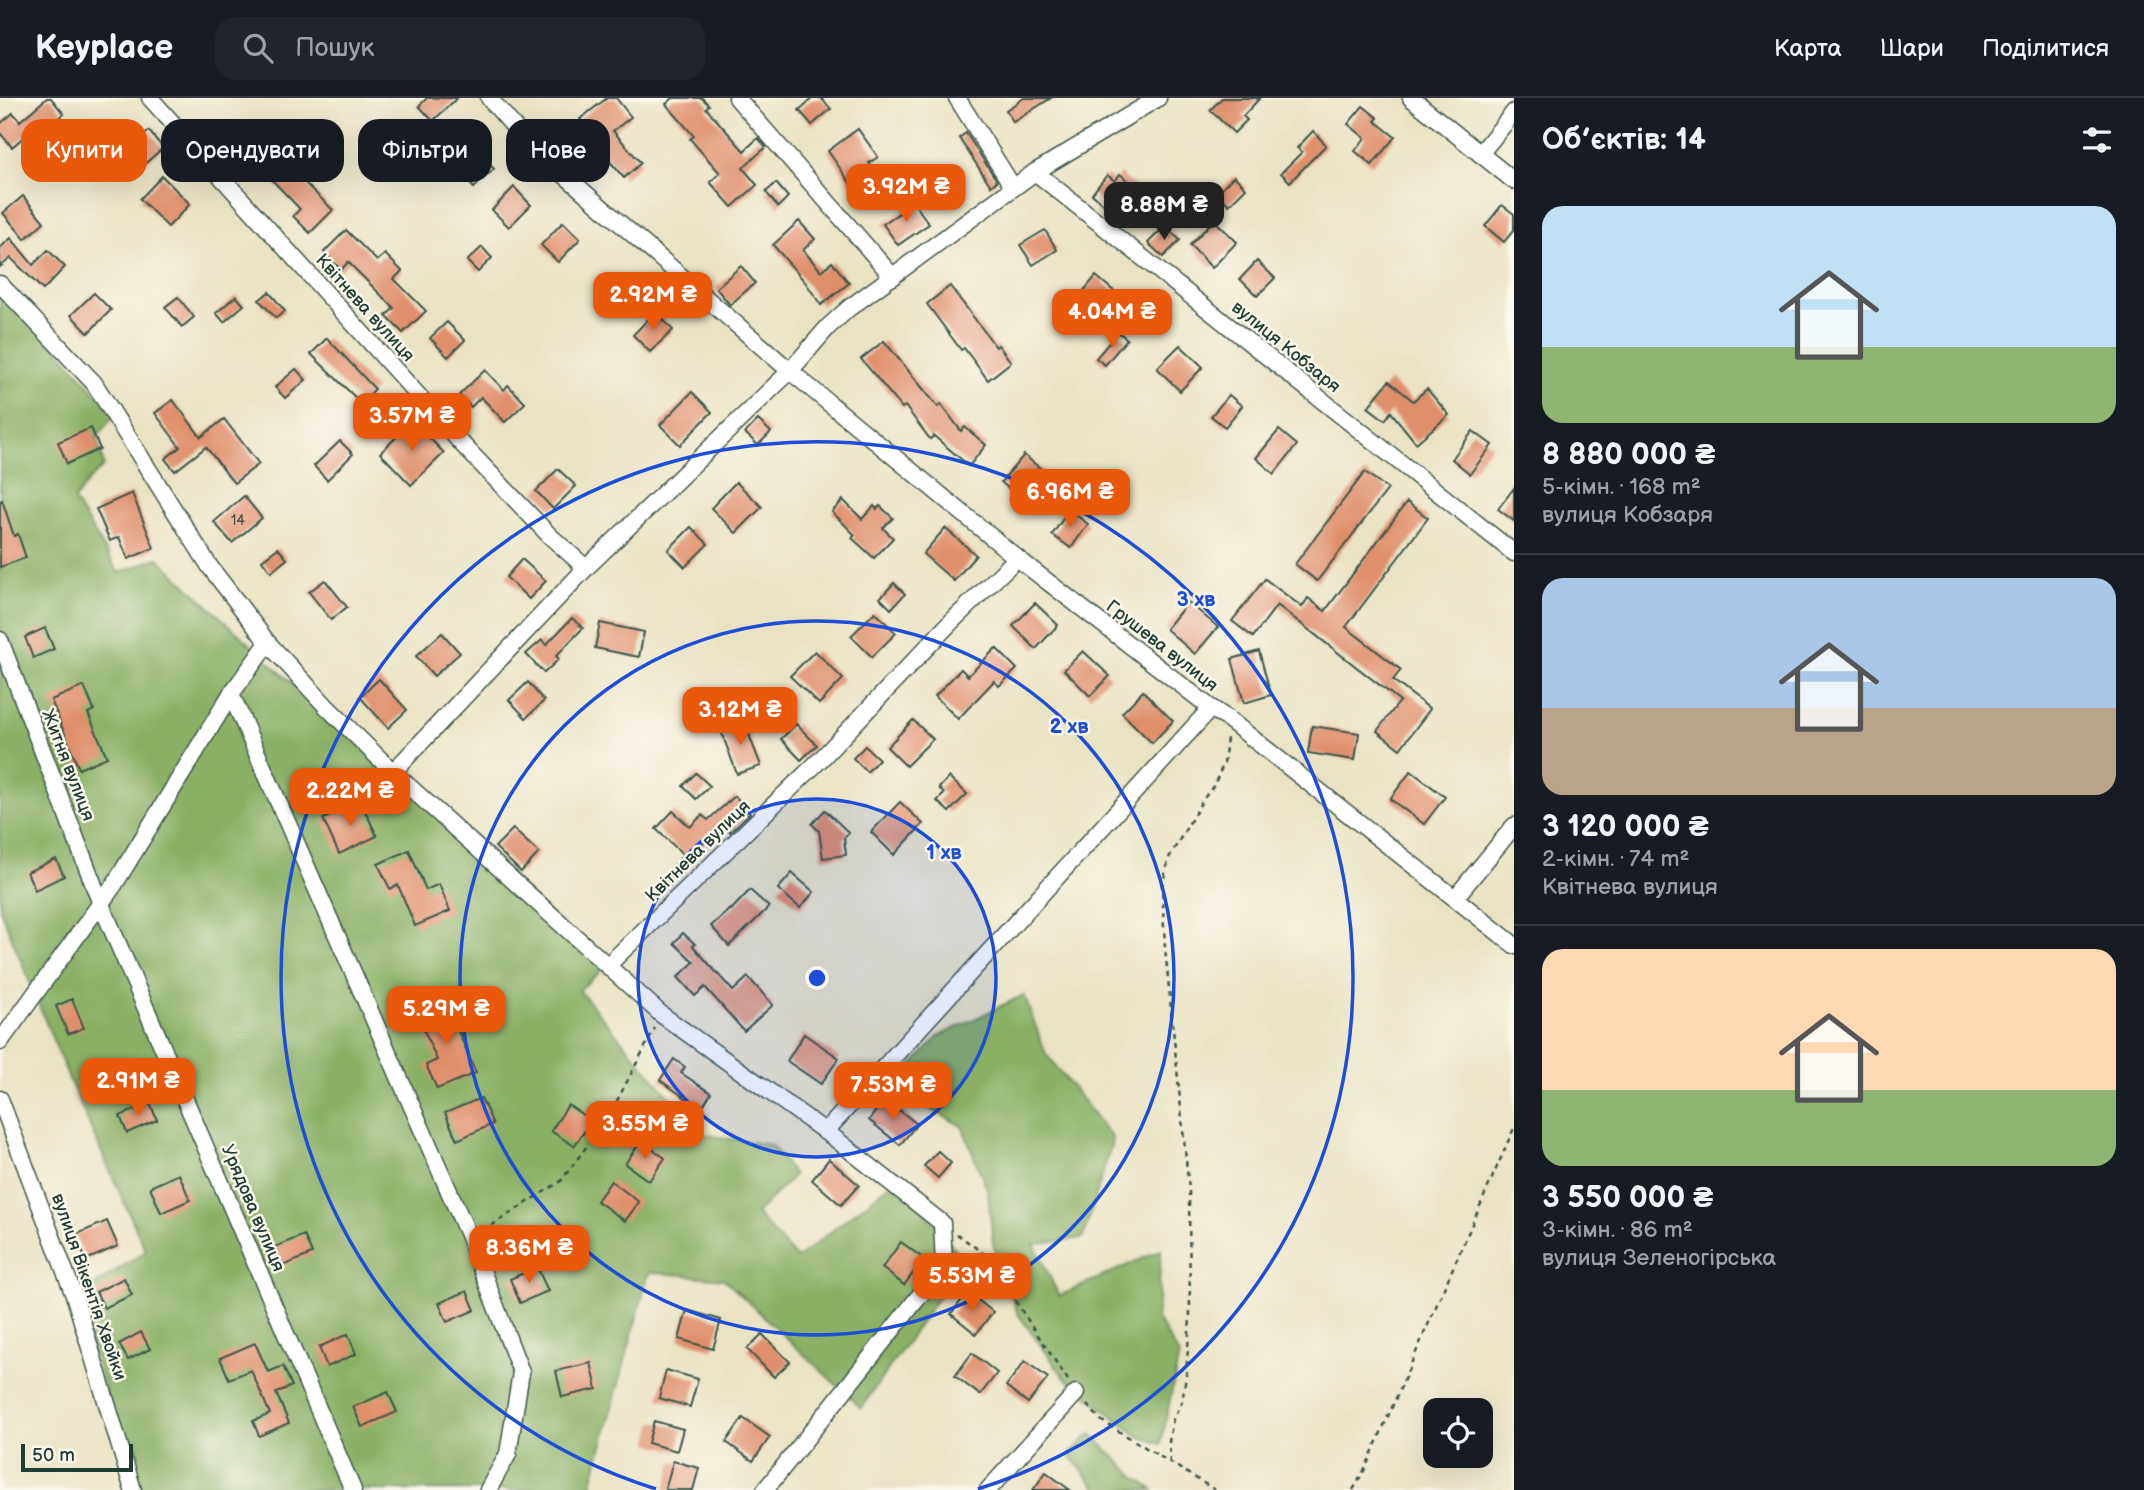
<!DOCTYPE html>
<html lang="uk">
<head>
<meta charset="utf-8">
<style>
	body { margin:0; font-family:"Balsamiq Sans",sans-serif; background:#20242c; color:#f1f3f6; height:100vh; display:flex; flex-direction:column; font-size:26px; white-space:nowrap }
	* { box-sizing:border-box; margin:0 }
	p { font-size:23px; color:#9ea1a6 }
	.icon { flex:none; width:38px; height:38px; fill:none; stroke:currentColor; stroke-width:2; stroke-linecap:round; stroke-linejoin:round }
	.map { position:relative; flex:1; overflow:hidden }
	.details { display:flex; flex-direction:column; background:#171b24; width:630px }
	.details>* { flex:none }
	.banner { position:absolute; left:21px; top:21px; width:665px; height:63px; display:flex; gap:14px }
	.controls { position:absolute; left:1423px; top:1300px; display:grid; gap:14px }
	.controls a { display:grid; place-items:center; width:70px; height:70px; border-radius:14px; background:#171b24; box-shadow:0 7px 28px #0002; font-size:35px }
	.scale { position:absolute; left:21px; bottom:18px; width:112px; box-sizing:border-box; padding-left:7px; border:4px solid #1f3d34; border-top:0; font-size:19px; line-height:24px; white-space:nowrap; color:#1f3d34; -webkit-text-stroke:5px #fbf7ec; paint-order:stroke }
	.price { position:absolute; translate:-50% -60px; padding:0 16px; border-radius:14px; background:#ea580c; color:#fff; font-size:23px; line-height:46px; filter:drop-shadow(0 2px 4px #0008) }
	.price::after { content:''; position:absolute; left:50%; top:42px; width:21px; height:16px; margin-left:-10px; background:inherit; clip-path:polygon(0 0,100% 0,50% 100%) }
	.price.selected { background:#222; color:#fff }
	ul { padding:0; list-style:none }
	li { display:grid; align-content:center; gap:14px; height:371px; padding:0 28px }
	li+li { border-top:2px solid #363941 }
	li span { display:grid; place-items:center; height:217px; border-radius:21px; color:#555 }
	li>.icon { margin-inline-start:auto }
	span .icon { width:126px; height:126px; fill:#fffc; stroke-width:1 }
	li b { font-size:30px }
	h2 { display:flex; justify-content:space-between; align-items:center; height:84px; padding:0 28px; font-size:30px }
	.pill { padding:0 24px; border-radius:21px; background:#171b24; box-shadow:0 7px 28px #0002; font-size:24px; line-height:63px }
	.pill.selected { background:#ea580c; color:#fff }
	header { display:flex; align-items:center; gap:42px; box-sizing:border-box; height:98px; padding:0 35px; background:#171b24; border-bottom:2px solid #363941 }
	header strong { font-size:33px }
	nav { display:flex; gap:38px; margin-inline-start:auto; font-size:24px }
	.search { width:490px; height:63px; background:#20242c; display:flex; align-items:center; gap:18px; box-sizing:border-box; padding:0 24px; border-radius:21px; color:#9ea1a6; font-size:26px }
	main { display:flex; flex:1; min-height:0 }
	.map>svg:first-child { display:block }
	.forest { fill:#8ab066; stroke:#54764d; stroke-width:2 }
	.building { fill:#e08f6d }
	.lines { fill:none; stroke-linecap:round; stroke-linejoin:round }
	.minor-casing { stroke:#3d5649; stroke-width:19 }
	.path { stroke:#3d5649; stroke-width:2.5; stroke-dasharray:5 5; stroke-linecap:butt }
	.minor { stroke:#fff; stroke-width:16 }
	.ring { fill:none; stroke:#1d4ed8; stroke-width:3.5 }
	.labels { text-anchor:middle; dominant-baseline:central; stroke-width:5; stroke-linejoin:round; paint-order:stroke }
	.number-label { font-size:14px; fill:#4f5242 }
	.street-label { font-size:18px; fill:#1f3d34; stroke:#fbf7ec }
	.centre { fill:#1d4ed8; stroke:#fbf7ec; stroke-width:3.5 }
	.ring-label { font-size:21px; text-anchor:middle; font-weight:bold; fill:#1d4ed8; stroke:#fbf7ec; stroke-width:5; stroke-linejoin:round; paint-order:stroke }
</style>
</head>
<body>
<header>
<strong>Keyplace</strong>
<div class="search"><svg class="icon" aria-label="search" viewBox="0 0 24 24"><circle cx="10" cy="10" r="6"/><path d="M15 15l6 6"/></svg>Пошук</div>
<nav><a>Карта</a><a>Шари</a><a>Поділитися</a></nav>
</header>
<main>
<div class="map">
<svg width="1514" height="1392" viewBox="0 0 1514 1392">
	<rect width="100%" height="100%" fill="#fbf7ec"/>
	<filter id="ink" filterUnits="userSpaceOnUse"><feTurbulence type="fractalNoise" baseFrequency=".0143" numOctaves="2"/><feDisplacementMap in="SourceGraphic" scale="14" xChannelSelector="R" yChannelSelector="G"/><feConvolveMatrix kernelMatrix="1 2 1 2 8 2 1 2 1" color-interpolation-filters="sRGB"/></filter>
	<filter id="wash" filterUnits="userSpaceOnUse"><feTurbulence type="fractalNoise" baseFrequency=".00686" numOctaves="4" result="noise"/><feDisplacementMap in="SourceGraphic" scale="28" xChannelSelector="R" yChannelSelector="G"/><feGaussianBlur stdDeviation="1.57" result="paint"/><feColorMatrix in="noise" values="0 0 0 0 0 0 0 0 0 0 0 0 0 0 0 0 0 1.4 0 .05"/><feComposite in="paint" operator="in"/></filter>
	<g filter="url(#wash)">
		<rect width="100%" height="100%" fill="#eae3c3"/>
		<!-- forest -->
		<g class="forest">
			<path d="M0,186l115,130 -18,23 7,29 -13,12 -17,22 45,73 39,-15c146,140 299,272 450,407l-29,25 122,144 70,11 23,30 -38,39 41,45 101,-81 66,82 -103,148 -137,-129 -75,-7 -59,218h-452l-63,-192 71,-47 -77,-172 -69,-170z"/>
			<polygon points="1024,897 1046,956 1113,1041 1083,1140 1034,1146 1059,1198 1161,1152 1157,1221 1179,1257 1161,1346 1138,1338 1065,1280 1018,1216 993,1146 988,1094 962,1028 891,990 939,938"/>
			<polygon points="1091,1336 1136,1380 1154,1392 1098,1392 1069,1356"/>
		</g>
		<g id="blocks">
			<!-- building -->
			<g class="building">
				<polygon points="47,0 51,0 64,16 46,32 40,25 12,49 0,35 0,26 13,15 20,23"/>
				<polygon points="427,0 457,0 433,23 419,8"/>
				<polygon points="607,0 616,0 631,19 613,33 641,65 624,80 601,53 584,67 574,55 594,38 580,21"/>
				<polygon points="673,0 702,0 709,7 706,10 744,53 758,40 766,49 743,70 757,87 732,109 710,84 720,75 690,41 694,38 666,6"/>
				<polygon points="813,0 821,0 831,11 812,27 799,12"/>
				<polygon points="1024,0 1051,0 1013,24 1006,12"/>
				<polygon points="1222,0 1260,0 1243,18 1247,22 1234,35 1210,12"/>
				<polygon points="1363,8 1378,20 1375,23 1395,39 1372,67 1355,53 1365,40 1348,26"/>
				<polygon points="858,31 878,59 869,65 888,89 865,106 828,53"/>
				<polygon points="149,33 163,50 141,69 127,52"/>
				<polygon points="1313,33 1326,47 1290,84 1281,75 1302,54 1297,50"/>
				<polygon points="966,35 997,83 991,88 959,40"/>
				<polygon points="481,57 494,71 474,90 461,76"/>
				<polygon points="295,60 312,77 305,85 333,112 310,135 293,118 300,111 272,82"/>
				<polygon points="1120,76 1143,95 1128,114 1119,106 1113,114 1092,96 1107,77 1115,83"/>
				<polygon points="162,78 190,106 168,129 140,101"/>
				<polygon points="1234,78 1246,90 1229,107 1217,95"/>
				<polygon points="776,85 788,99 778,109 766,94"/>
				<polygon points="514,89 531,107 509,129 492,112"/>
				<polygon points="23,98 44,124 25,141 3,115"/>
				<polygon points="914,105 929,126 898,147 883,126"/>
				<polygon points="1502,107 1514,116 1514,132 1504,144 1485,128"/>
				<polygon points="1214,122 1237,144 1212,170 1190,147"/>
				<polygon points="799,123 815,141 803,152 821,173 832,164 849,185 821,207 806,185 773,147"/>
				<polygon points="563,124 580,141 558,164 541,147"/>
				<polygon points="1165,128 1180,142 1163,159 1148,145"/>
				<polygon points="346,132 377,163 385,156 402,173 394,181 426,213 403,235 386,218 394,210 348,164 341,172 324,154"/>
				<polygon points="1045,132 1057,152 1033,167 1020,147"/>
				<polygon points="11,140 33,167 48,152 65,169 43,192 11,160 0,169 0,150"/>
				<polygon points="482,149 492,160 478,174 467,163"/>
				<polygon points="1257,163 1275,180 1257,198 1240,181"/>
				<polygon points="741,168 755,185 730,207 716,190"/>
				<polygon points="1096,178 1122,200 1103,223 1077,201"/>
				<polygon points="950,188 996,249 998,247 1011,264 988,282 964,250 961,252 927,206"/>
				<polygon points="269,194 285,213 276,220 259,202"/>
				<polygon points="94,195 111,212 88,235 71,217"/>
				<polygon points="236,198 244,207 224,224 216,215"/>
				<polygon points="178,199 194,219 182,229 165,209"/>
				<polygon points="655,214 673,232 650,254 633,237"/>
				<polygon points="447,224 465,242 448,259 430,240"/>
				<polygon points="1118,234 1127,241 1105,267 1096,260"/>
				<polygon points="327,240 375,291 361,305 311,256"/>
				<polygon points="884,243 938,309 941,306 961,333 965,329 986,347 969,368 934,338 930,341 905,308 902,310 861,261"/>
				<polygon points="1180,247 1203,269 1180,293 1157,270"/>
				<polygon points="296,271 306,282 285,300 275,289"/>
				<polygon points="485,272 504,292 508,287 525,305 505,324 481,299 471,309 459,297"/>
				<polygon points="1389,283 1413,303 1427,291 1449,317 1416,345 1391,314 1385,322 1368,309"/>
				<polygon points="692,294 712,314 680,347 660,327"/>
				<polygon points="1229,297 1242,308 1225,329 1211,318"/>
				<polygon points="173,302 201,339 224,321 259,366 234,385 206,349 175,373 165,361 180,349 155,315"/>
				<polygon points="758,322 771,334 758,347 745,335"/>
				<polygon points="413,323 444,355 411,387 380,355"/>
				<polygon points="91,330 100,351 67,366 58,344"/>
				<polygon points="1279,332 1297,347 1274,376 1256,360"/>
				<polygon points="1473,333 1492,347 1470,376 1452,361"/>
				<polygon points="340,343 353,356 327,382 314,368"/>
				<polygon points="1024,357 1053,381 1024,414 1010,402 1015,396 1001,384"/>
				<polygon points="558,371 576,388 553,411 536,393"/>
				<polygon points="1365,374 1388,391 1317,483 1295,466"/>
				<polygon points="736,384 762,409 736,435 711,410"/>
				<polygon points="1514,390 1514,423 1498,411"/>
				<polygon points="132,395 154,450 128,461 119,439 110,443 96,411"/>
				<polygon points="244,398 262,420 232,445 214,424"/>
				<polygon points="2,402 14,438 18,436 26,460 0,469 0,403"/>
				<polygon points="843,402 862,421 874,408 877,411 880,408 893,420 883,430 893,440 874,460 852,440 855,437 832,414"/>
				<polygon points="1407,404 1428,420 1346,529 1401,572 1393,582 1430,611 1400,651 1377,633 1400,603 1277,507 1253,539 1232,523 1265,481 1302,509 1308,500 1325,513"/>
				<polygon points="1069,412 1088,426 1071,450 1052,437"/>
				<polygon points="691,429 708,446 685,469 668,452"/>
				<polygon points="945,430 976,457 954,483 923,456"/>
				<polygon points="278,450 287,461 271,474 262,462"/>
				<polygon points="522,461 546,483 529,501 506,479"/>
				<polygon points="325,482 347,509 331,522 309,494"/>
				<polygon points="894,485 905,496 891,511 880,500"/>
				<polygon points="1188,504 1218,529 1195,556 1166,531"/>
				<polygon points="1035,505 1058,527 1036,551 1013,528"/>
				<polygon points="875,514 896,535 872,559 851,538"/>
				<polygon points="572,520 583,530 556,558 559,561 544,575 526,556 542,542 546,547"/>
				<polygon points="600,525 644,534 639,559 595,550"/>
				<polygon points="45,530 54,551 33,560 25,539"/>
				<polygon points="442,535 460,555 434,578 416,558"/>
				<polygon points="996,550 1017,571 999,588 994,583 958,621 935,598 961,571 968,578"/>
				<polygon points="815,553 843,581 819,606 790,578"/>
				<polygon points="1083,553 1110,578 1090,598 1064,572"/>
				<polygon points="1259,553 1271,597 1244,605 1232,561"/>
				<polygon points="379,581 407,612 388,630 360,599"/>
				<polygon points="528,584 544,603 526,620 509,602"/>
				<polygon points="84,588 94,612 88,615 107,659 79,671 51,602"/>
				<polygon points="1143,593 1173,623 1152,645 1122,615"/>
				<polygon points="743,621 761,668 737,676 720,630"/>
				<polygon points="913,622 933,641 906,668 887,649"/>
				<polygon points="796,626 817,647 801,662 781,641"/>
				<polygon points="1312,628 1359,635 1355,662 1308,655"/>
				<polygon points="865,648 879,661 867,674 853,660"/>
				<polygon points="1411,673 1445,699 1424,726 1390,701"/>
				<polygon points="696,675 710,688 696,701 683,688"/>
				<polygon points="949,679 967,696 949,714 937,703 944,696 939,690"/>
				<polygon points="735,698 750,715 730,734 727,730 715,743 710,738 688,761 656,731 673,713 690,729 702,717 708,722"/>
				<polygon points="361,704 377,738 339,756 323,721"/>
				<polygon points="900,704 923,726 894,757 871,734"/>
				<polygon points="825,712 849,735 844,740 846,757 823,760 819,733 812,726"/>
				<polygon points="513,731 539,755 521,774 495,749"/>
				<polygon points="409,752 426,792 439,786 450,813 415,828 398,787 390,791 378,766"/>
				<polygon points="56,761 64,778 35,792 27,774"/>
				<polygon points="792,775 814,794 800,810 778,791"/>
				<polygon points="750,792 769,809 729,848 711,828 730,811 731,812"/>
				<polygon points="683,835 695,846 693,848 733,893 748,879 773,907 744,933 705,889 695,898 678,879 694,864 674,845"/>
				<polygon points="72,901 84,930 68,936 56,908"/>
				<polygon points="452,904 462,928 457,930 476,975 437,991 426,967 437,962 418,919"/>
				<polygon points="804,936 839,960 821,986 787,963"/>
				<polygon points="674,961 685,969 681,975 711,995 701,1011 660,982"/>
				<polygon points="481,1000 493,1026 457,1042 445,1015"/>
				<polygon points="885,1001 917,1026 900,1047 869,1022"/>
				<polygon points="150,1005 157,1022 127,1035 120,1018"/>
				<polygon points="568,1007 592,1023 574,1048 551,1033"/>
				<polygon points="641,1043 665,1060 649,1083 625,1066"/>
				<polygon points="938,1053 951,1065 938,1080 924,1068"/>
				<polygon points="829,1061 859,1087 841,1107 812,1082"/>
				<polygon points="179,1076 190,1102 161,1115 150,1089"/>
				<polygon points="611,1083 639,1104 625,1123 597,1103"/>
				<polygon points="107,1123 118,1148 86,1162 75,1137"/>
				<polygon points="304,1137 312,1156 280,1169 272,1150"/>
				<polygon points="901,1144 924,1161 904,1187 882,1170"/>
				<polygon points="537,1169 548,1193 520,1205 510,1181"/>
				<polygon points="124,1180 132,1197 104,1210 96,1194"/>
				<polygon points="467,1193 475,1212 447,1224 439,1205"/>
				<polygon points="968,1194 993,1214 976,1236 951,1216"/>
				<polygon points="687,1212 721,1222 713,1251 679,1241"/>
				<polygon points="141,1234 150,1251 128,1262 119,1246"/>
				<polygon points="348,1236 356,1256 327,1269 319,1249"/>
				<polygon points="762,1236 790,1264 774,1279 747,1251"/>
				<polygon points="255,1245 268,1274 283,1268 292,1288 276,1295 289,1325 259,1338 253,1323 270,1316 251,1272 229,1281 220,1260"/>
				<polygon points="972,1255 997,1275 980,1297 955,1278"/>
				<polygon points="1025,1263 1048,1280 1028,1305 1006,1288"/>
				<polygon points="591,1265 597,1291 562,1299 556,1273"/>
				<polygon points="666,1272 698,1281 690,1309 659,1300"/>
				<polygon points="388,1294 397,1314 362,1329 353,1309"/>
				<polygon points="743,1320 770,1339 753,1363 726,1344"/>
				<polygon points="654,1323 683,1331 677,1353 648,1345"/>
				<polygon points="673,1363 699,1370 693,1392 665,1392"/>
				<polygon points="1046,1374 1070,1392 1033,1392"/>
			</g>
		</g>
	</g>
	<g filter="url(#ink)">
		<use href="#blocks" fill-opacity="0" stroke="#3d5649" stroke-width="2"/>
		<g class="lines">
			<!-- minor casing -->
			<g class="minor-casing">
				<g id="minor">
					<polyline points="150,0 462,346 550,438 586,470"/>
					<polyline points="489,0 530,47 790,273 1017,460 1211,610 1228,621 1514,847"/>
					<polyline points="737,0 893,179"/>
					<polyline points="957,0 1013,89"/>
					<polyline points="1411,0 1514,83"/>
					<polyline points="1480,56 1514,14"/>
					<polyline points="1035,74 1514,455"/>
					<polyline points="0,186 94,285 210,469 268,545 326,608 393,674 662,917 833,1039 942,1125 944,1167 765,1392"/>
					<polyline points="0,542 101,806 353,1392"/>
					<polyline points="231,596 470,1141 521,1274 508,1356 488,1392"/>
					<polyline points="393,674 586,470 790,273 828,229 849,210 1035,74 1158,0"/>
					<polyline points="1455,800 1514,728"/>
					<polyline points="608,867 821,661 949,526 1017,460"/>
					<polyline points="0,944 114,787 231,596 268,545"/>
					<polyline points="0,1001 75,1200 133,1392"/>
					<polyline points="825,1034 1211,610"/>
					<polyline points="988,1392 1076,1295"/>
				</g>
			</g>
			<!-- path -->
			<g class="path">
				<polyline points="483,1133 561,1083 608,1020 655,930"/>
				<polyline points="957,1136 983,1155 1068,1282"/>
				<polyline points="1087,1307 1102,1323 1215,1392"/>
				<polyline points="1170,1365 1169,1344 1173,1321 1182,1304 1186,1278 1190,1221 1189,1092 1165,850 1162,788 1169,760 1202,703 1214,687 1224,665 1227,640"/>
				<polyline points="1353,1392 1365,1371 1514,1030"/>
			</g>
			<!-- minor -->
			<use href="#minor" class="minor"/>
		</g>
	</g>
	<!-- distance rings -->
	<circle cx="817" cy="880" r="179" fill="#1d4ed8" fill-opacity=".12"/>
	<g class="ring">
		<circle cx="817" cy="880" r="179"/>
		<circle cx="817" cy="880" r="357"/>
		<path d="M656 1391A536 536 0 1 1 978 1391"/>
	</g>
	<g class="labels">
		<!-- number labels -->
		<g class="number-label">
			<text x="238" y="422">14</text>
		</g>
		<!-- street labels -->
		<g class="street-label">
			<text transform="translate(365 210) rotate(48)">Квітнева вулиця</text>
			<text transform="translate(1286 249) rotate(39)">вулиця Кобзаря</text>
			<text transform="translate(1162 548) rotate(38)">Грушева вулиця</text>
			<text transform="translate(68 667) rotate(69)">Житня вулиця</text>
			<text transform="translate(698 753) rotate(-44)">Квітнева вулиця</text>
			<text transform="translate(253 1110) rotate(67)">Урядова вулиця</text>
			<text transform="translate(89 1189) rotate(71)">вулиця Вікентія Хвойки</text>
		</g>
	</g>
	<circle cx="817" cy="880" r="10" class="centre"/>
	<g class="ring-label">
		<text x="1196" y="508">3 хв</text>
		<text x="1069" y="635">2 хв</text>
		<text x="944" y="761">1 хв</text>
	</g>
</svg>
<div class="controls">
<a><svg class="icon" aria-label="locate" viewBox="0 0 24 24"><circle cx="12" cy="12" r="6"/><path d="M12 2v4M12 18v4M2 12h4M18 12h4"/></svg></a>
</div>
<div class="scale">50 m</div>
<b class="price" style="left:906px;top:126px">3.92M ₴</b>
<b class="price selected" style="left:1164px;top:144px">8.88M ₴</b>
<b class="price" style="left:653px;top:234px">2.92M ₴</b>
<b class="price" style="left:1112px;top:251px">4.04M ₴</b>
<b class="price" style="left:412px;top:355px">3.57M ₴</b>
<b class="price" style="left:1070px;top:431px">6.96M ₴</b>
<b class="price" style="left:740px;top:649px">3.12M ₴</b>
<b class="price" style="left:350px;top:730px">2.22M ₴</b>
<b class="price" style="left:446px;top:948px">5.29M ₴</b>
<b class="price" style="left:138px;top:1020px">2.91M ₴</b>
<b class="price" style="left:893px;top:1024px">7.53M ₴</b>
<b class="price" style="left:645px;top:1063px">3.55M ₴</b>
<b class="price" style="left:529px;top:1187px">8.36M ₴</b>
<b class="price" style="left:972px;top:1215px">5.53M ₴</b>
<div class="banner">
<a class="pill selected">Купити</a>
<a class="pill">Орендувати</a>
<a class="pill">Фільтри</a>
<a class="pill">Нове</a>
</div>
</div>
<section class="details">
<h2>Об’єктів: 14<svg class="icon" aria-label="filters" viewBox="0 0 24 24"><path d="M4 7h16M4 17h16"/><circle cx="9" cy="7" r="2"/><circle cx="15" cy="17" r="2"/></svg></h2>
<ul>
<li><span style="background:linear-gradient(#bfe0f5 65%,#8fb573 0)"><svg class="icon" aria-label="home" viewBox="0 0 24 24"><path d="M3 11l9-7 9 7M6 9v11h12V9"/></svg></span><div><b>8 880 000 ₴</b><p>5-кімн. · 168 m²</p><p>вулиця Кобзаря</p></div></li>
<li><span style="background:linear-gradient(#a9c7e8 60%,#b9a48a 0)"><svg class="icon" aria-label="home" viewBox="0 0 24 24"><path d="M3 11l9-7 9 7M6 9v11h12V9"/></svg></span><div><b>3 120 000 ₴</b><p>2-кімн. · 74 m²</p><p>Квітнева вулиця</p></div></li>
<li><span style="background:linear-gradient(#ffd9b3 65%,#8fb573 0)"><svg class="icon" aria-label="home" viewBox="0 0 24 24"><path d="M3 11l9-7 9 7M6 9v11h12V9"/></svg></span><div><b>3 550 000 ₴</b><p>3-кімн. · 86 m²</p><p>вулиця Зеленогірська</p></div></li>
</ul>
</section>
</main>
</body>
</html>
